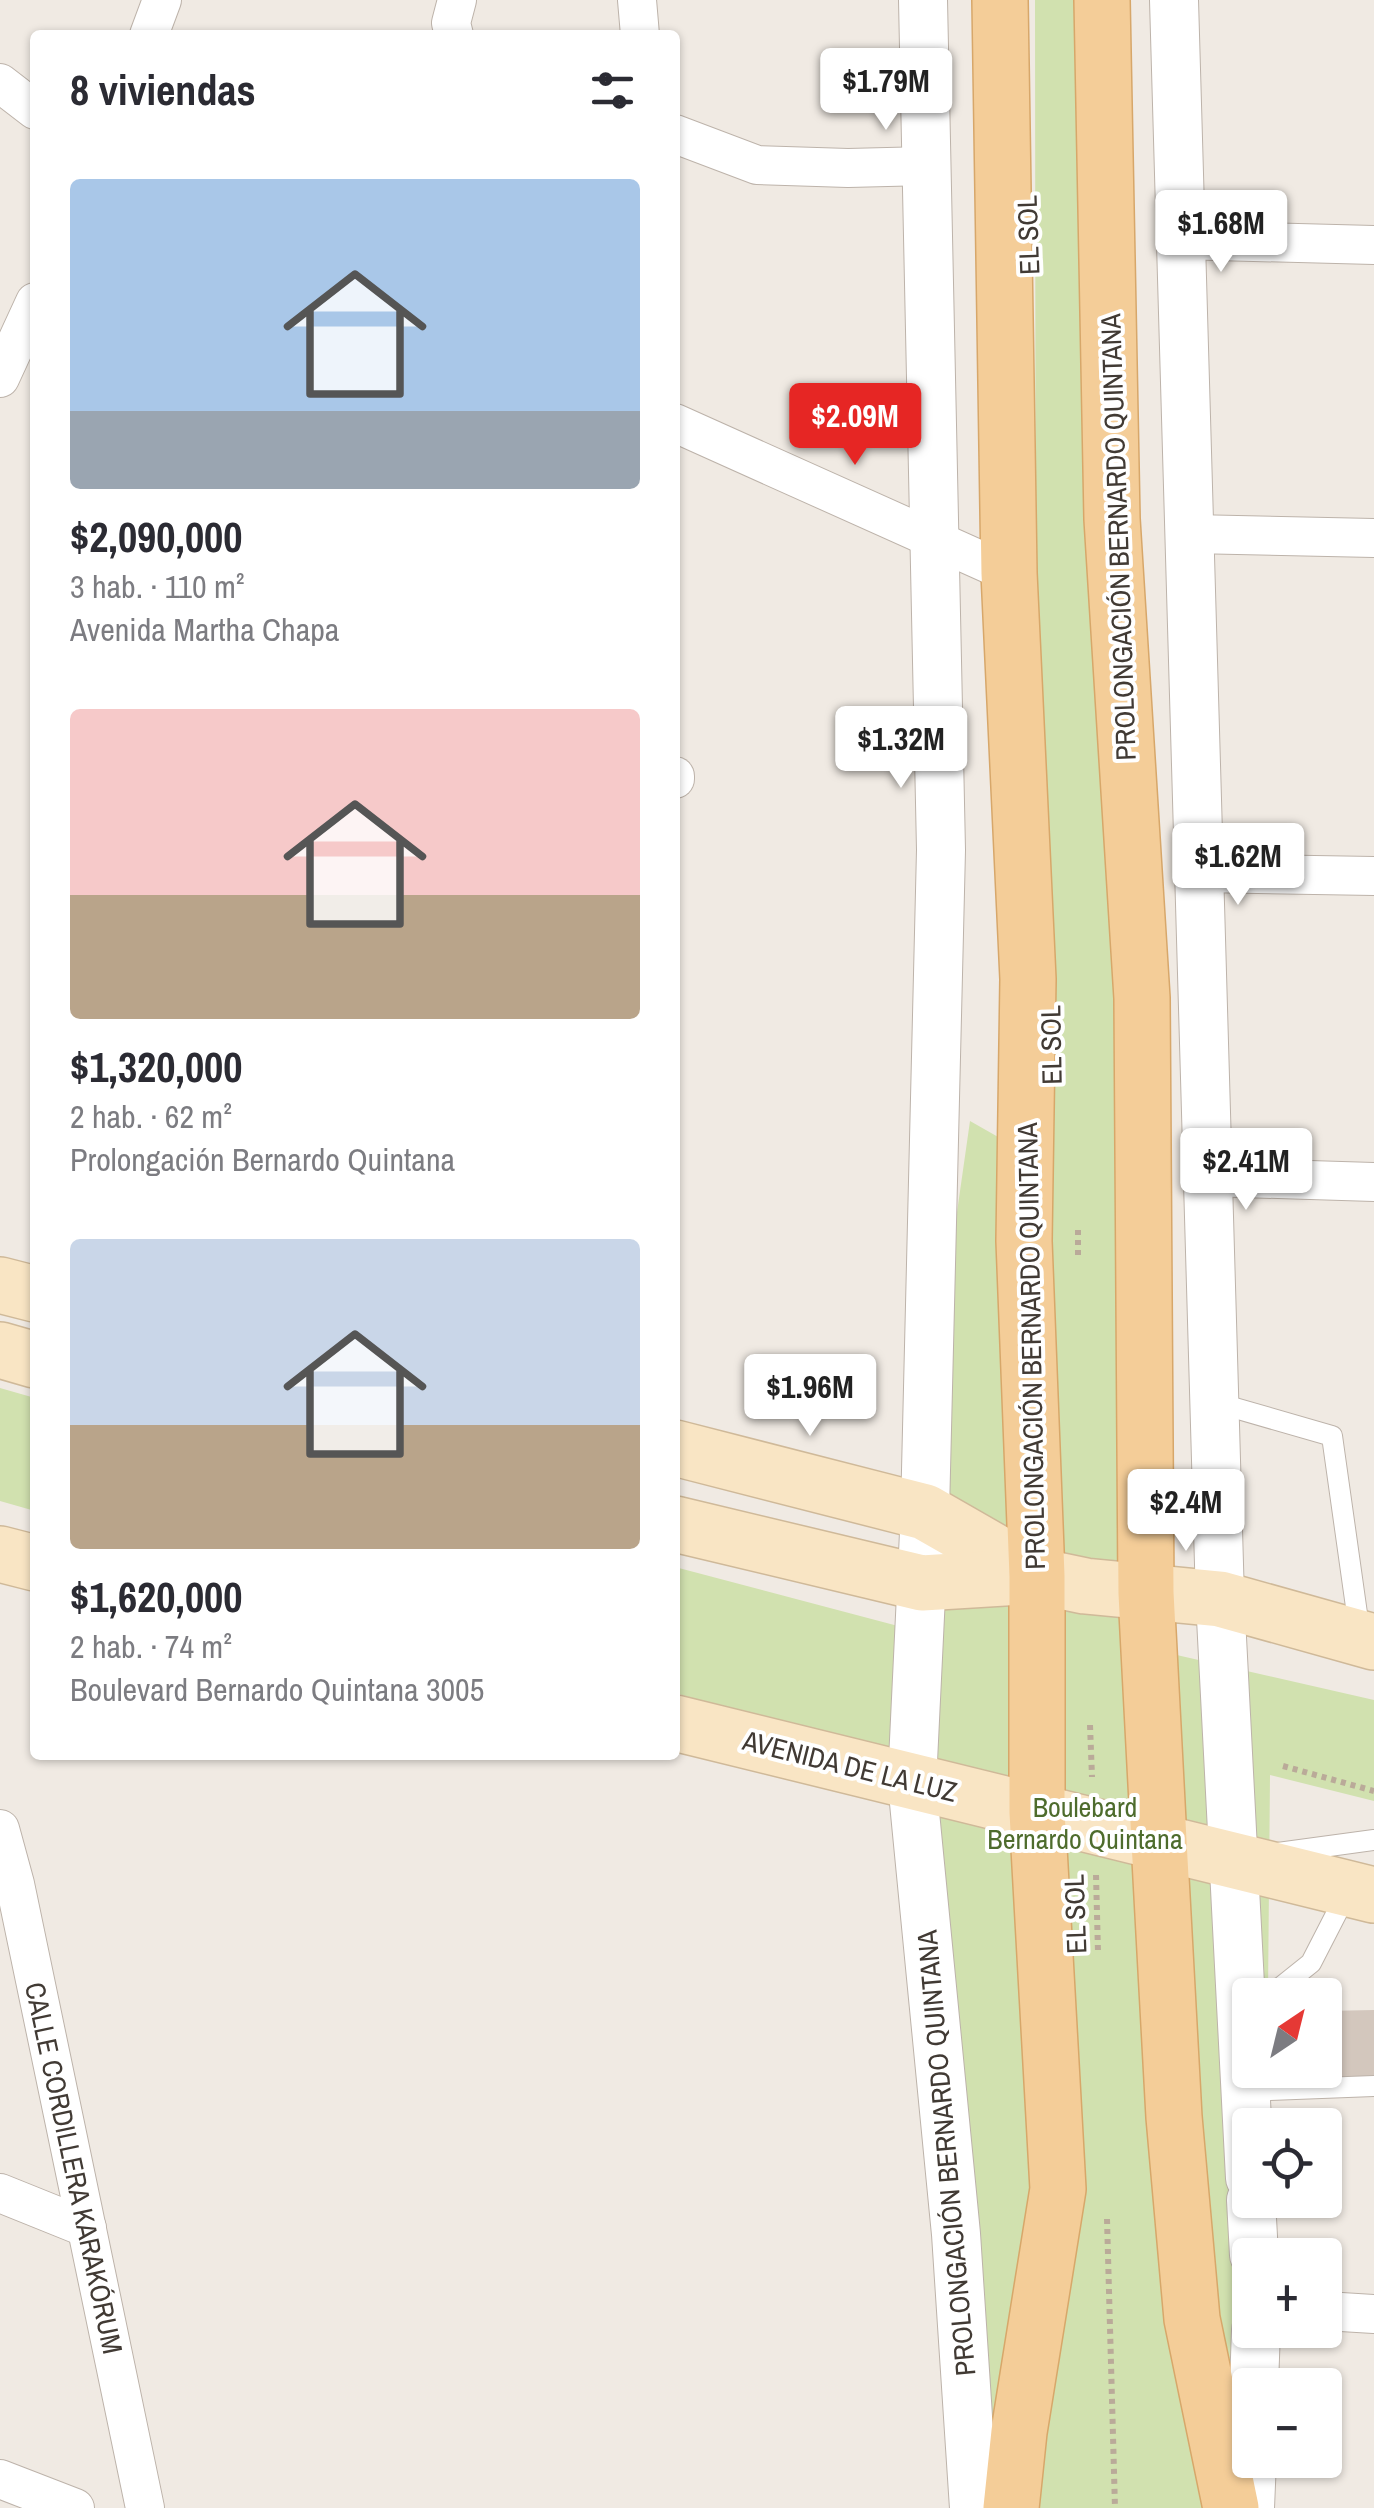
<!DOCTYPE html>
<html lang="es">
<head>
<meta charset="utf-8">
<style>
	body { margin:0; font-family:"Archivo Narrow",sans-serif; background:#f7f7f7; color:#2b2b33; height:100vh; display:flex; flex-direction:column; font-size:38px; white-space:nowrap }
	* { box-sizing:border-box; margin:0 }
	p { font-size:32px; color:#7c7c81 }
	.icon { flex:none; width:55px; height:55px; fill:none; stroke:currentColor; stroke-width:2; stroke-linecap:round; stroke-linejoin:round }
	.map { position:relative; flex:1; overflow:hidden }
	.drawer { position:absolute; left:30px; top:30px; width:650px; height:1730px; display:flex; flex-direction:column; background:#fff; border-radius:10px; box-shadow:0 2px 8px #0004 }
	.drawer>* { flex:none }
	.needle { width:65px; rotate:35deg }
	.fabs { position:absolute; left:1232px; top:1978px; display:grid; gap:20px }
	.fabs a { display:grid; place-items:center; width:110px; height:110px; border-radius:10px; background:#fff; box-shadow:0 2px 8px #0004; font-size:50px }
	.price { position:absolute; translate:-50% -85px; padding:0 22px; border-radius:10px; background:#fff; color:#222; font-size:32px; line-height:65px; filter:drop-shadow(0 2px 5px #0008) }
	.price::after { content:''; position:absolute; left:50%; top:60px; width:30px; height:22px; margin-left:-15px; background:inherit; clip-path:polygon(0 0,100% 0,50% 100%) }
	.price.active { background:#e62624; color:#fff }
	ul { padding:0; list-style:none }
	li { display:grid; align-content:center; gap:20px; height:530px; padding:0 40px }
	li span { display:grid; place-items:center; height:310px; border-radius:10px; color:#555 }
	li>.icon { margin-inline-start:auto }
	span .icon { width:180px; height:180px; fill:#fffc; stroke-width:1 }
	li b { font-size:42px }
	h2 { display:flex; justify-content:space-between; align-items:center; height:120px; padding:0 40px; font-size:42px }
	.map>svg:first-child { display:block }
	.green { fill:#d1e1af }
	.building { fill:#d3c7bd }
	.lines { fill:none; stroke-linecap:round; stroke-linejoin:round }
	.service-casing { stroke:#bdb3aa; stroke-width:22 }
	.minor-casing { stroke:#bdb3aa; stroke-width:40 }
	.tertiary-casing { stroke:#bdb3aa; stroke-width:50 }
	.secondary-casing { stroke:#cfb999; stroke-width:58 }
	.primary-casing { stroke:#d7a76a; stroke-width:58 }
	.path { stroke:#baaa99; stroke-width:6; stroke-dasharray:5 5; stroke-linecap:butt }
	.service { stroke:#fff; stroke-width:20 }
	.minor { stroke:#fff; stroke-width:38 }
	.tertiary { stroke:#fff; stroke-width:48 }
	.secondary { stroke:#f9e5c4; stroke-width:55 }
	.primary { stroke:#f4cd98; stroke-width:55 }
	.labels { text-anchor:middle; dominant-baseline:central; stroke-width:8; stroke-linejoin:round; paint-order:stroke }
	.street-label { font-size:28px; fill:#413a34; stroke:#fff }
	.park-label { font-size:28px; fill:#4e6c2d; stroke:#fff }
</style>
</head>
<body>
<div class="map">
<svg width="1374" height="2508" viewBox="0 0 1374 2508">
	<rect width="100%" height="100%" fill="#f0eae3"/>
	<!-- green -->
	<g class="green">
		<polygon points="1035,0 1088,0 1146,1648 1374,1700 1374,1801 1270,1775 1268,1995 1250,1995 1250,2460 1265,2508 961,2508 890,1755 675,1693 675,1567 898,1626 970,1121 1014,1146 1036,903"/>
		<polygon points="0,1388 35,1398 35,1511 0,1501"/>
	</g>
	<!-- building -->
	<polygon class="building" points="1374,2010 1374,2078 1300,2079 1300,2070 1325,2070 1325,2011"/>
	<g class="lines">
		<!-- service casing -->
		<g class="service-casing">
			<g id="service">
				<polyline points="1214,1402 1332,1436 1360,1635"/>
				<polyline points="1278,1853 1374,1840"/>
				<polyline points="1264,1995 1281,1987 1311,1963 1348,1891"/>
				<polyline points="1245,2091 1374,2086"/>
			</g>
		</g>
		<!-- minor casing -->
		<g class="minor-casing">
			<g id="minor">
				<polyline points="637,0 640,35"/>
				<polyline points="149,35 162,0"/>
				<polyline points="454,35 451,23 457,0"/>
				<polyline points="0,83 35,110"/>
				<polyline points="675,134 757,165 848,168 927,166"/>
				<polyline points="1179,240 1374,245"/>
				<polyline points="0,378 35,302"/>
				<polyline points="675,423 1009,573"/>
				<polyline points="1191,534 1374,538"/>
				<polyline points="675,776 675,779"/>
				<polyline points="1200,873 1374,876"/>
				<polyline points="1209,1177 1374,1182"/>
				<polyline points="0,1829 15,1884 145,2508"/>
				<polyline points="0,2193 87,2228"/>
				<polyline points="1325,2311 1374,2314"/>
				<polyline points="0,2479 75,2508"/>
			</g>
		</g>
		<!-- tertiary casing -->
		<g class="tertiary-casing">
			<g id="tertiary">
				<polyline points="923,0 941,850 925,1512 912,1782 956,2234 974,2508"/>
				<polyline points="1174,0 1220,1599 1250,2178"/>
				<polyline points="1251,2200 1254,2255"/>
				<polyline points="1254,2385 1256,2330"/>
				<polyline points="1250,2508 1252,2460"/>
			</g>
		</g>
		<!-- secondary casing -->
		<g class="secondary-casing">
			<g id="secondary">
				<polyline points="0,1285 35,1294"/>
				<polyline points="0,1350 35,1360"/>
				<polyline points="675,1448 925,1512 1037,1576"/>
				<polyline points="675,1524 922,1583 1037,1576 1085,1586 1220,1599 1374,1642"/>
				<polyline points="0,1554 35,1563"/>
				<polyline points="675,1723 1374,1895"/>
			</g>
		</g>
		<!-- primary casing -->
		<g class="primary-casing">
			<g id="primary">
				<polyline points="1000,0 1009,573 1028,979 1024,1241 1037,1576 1037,1812 1058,2189 1019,2432 1011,2508"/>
				<polyline points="1102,0 1112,519 1142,998 1146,1593 1159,1841 1174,2117 1192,2319 1231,2508"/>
			</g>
		</g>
		<!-- path -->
		<g class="path">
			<polyline points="1078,1230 1078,1257"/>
			<polyline points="1090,1725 1092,1777"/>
			<polyline points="1283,1766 1374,1791"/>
			<polyline points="1096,1875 1098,1952"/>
			<polyline points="1107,2219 1115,2508"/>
		</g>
		<!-- service -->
		<use href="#service" class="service"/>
		<!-- minor -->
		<use href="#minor" class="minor"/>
		<!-- tertiary -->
		<use href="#tertiary" class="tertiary"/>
		<!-- secondary -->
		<use href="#secondary" class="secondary"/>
		<!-- primary -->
		<use href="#primary" class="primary"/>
	</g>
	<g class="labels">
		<!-- street labels -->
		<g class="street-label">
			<text transform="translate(1028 235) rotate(-92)">EL SOL</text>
			<text transform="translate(1118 537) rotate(-92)">PROLONGACIÓN BERNARDO QUINTANA</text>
			<text transform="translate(1051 1045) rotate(-91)">EL SOL</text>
			<text transform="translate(1031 1346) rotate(-91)">PROLONGACIÓN BERNARDO QUINTANA</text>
			<text transform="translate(850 1766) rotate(14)">AVENIDA DE LA LUZ</text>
			<text transform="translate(1075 1914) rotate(-92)">EL SOL</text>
			<text transform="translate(946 2153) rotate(-95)">PROLONGACIÓN BERNARDO QUINTANA</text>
			<text transform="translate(74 2168) rotate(78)">CALLE CORDILLERA KARAKÓRUM</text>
		</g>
		<!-- park labels -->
		<g class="park-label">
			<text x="1085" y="1807">Boulebard<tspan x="1085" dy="32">Bernardo Quintana</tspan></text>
		</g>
	</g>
</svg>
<div class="fabs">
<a><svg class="needle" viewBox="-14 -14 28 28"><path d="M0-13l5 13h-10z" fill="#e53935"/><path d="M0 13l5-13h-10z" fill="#7c7c81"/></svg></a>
<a><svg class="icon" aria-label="locate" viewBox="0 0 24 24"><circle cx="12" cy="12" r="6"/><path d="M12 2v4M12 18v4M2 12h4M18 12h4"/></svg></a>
<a>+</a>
<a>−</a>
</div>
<b class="price" style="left:886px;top:133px">$1.79M</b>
<b class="price" style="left:1221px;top:275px">$1.68M</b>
<b class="price active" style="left:855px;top:468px">$2.09M</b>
<b class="price" style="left:901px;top:791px">$1.32M</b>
<b class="price" style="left:1238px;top:908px">$1.62M</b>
<b class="price" style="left:1246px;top:1213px">$2.41M</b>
<b class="price" style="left:810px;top:1439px">$1.96M</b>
<b class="price" style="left:1186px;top:1554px">$2.4M</b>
<section class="drawer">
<h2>8 viviendas<svg class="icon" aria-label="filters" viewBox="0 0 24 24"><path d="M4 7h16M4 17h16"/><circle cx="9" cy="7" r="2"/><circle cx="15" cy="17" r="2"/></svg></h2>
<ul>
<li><span style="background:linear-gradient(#a9c7e8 75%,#9aa5b1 0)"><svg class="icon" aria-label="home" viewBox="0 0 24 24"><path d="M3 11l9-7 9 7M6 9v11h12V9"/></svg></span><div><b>$2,090,000</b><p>3 hab. · 110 m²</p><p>Avenida Martha Chapa</p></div></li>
<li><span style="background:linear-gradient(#f6c9c9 60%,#b9a48a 0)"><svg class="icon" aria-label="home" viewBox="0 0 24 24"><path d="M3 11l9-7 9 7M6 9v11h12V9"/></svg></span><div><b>$1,320,000</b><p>2 hab. · 62 m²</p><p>Prolongación Bernardo Quintana</p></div></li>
<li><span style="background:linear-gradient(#c9d6e8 60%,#b9a48a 0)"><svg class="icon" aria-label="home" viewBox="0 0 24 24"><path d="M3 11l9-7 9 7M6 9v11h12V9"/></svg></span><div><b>$1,620,000</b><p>2 hab. · 74 m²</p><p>Boulevard Bernardo Quintana 3005</p></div></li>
</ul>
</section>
</div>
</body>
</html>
